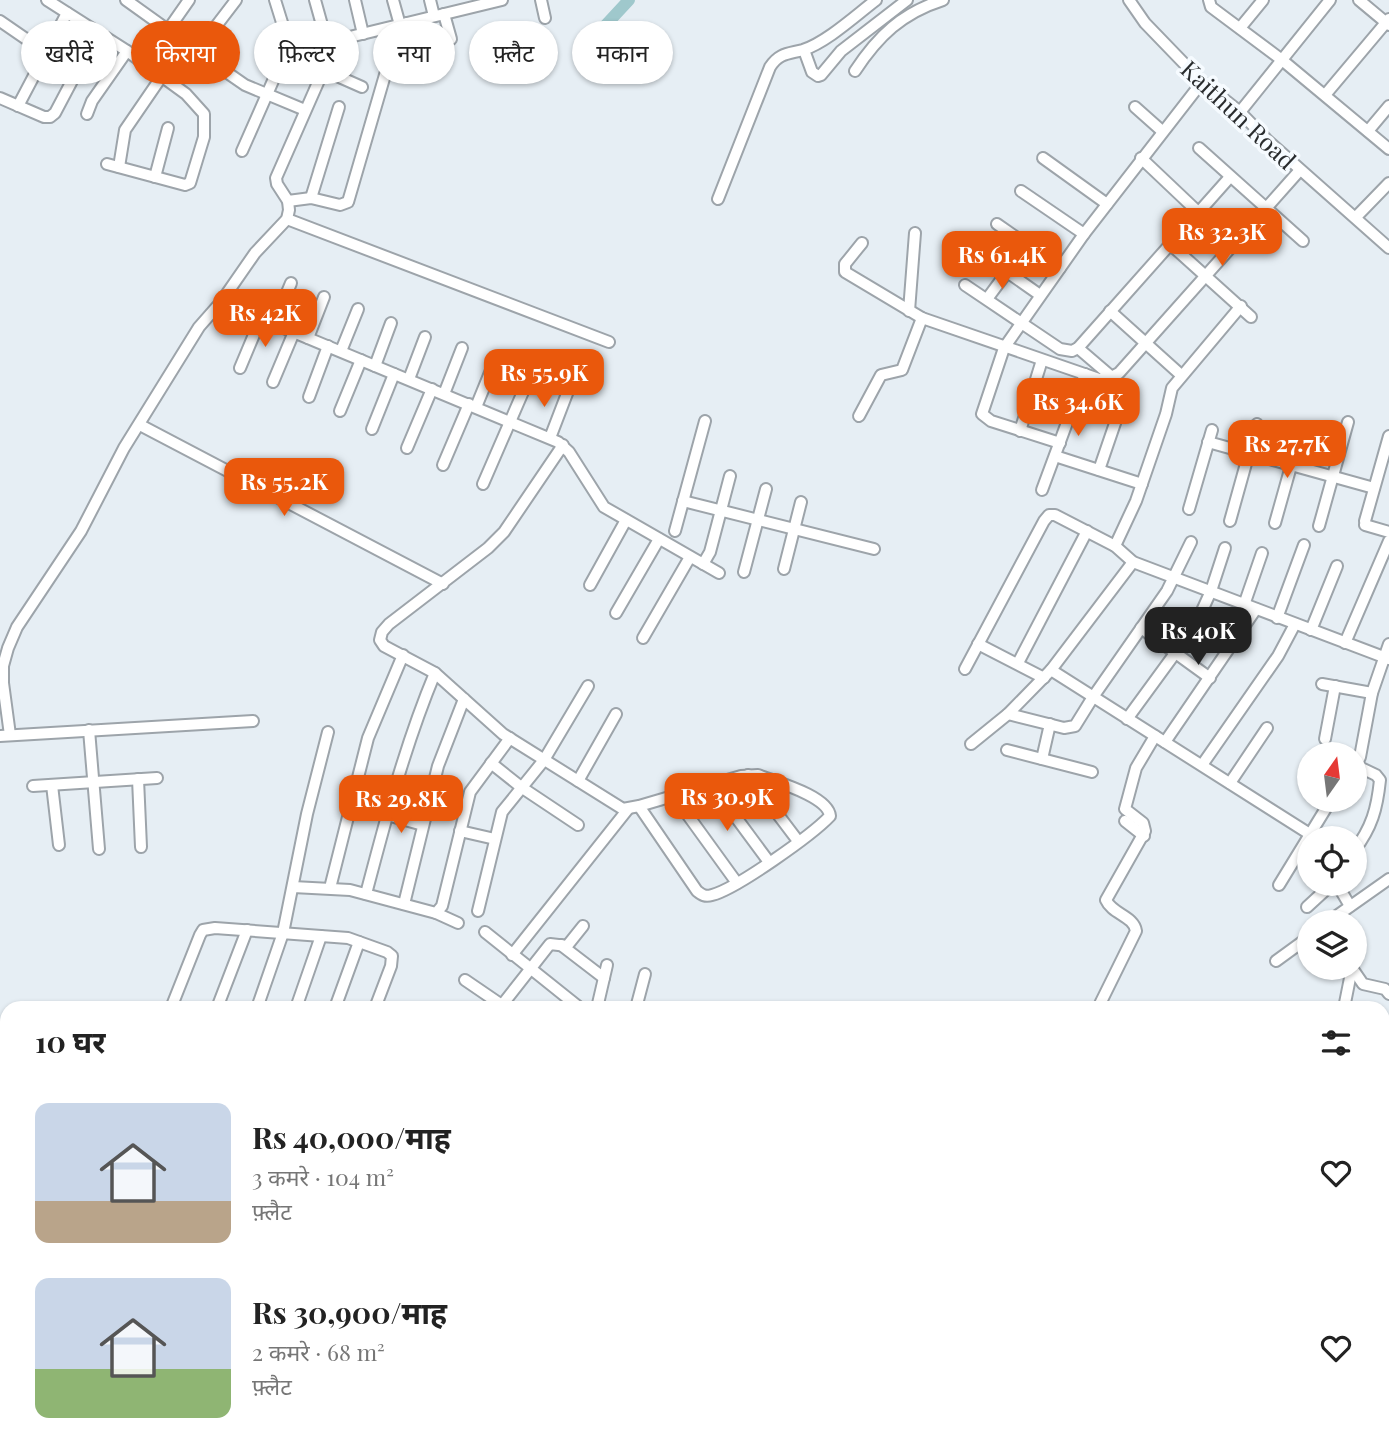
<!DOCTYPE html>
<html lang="hi">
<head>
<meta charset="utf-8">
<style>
	body { margin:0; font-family:"Playfair Display","Noto Sans Devanagari",serif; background:#f2f2f2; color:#222; height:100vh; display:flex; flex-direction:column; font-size:26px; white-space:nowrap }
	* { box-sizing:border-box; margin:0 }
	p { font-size:23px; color:#767676 }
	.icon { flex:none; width:38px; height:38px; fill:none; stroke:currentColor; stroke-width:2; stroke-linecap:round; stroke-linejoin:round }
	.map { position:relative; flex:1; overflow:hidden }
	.drawer { position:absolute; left:0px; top:1001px; width:1390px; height:450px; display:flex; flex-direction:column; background:#fff; border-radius:21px 21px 0 0; box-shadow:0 2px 5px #0004 }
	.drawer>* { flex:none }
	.hud { position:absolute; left:21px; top:21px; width:700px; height:63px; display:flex; gap:14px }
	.needle { width:46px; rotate:14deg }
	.tools { position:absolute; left:1297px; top:742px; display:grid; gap:14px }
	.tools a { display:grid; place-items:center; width:70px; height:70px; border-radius:50%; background:#fff; box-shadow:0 2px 5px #0004; font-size:35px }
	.price { position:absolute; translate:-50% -60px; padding:0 16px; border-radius:14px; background:#ea580c; color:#fff; font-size:23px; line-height:46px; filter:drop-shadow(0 2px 4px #0008) }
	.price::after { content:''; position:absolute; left:50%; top:42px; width:21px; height:16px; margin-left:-10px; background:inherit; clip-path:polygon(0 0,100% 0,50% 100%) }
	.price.current { background:#222; color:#fff }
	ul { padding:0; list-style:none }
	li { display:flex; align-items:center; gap:21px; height:175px; padding:0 35px }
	li span { display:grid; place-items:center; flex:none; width:196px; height:140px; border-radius:14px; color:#555 }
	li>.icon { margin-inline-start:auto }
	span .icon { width:84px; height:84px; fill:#fffc; stroke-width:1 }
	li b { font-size:30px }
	h2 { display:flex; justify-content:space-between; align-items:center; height:84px; padding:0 35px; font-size:30px }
	.pill { padding:0 24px; border-radius:32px; background:#fff; box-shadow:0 2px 5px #0004; font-size:24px; line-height:63px }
	.pill.current { background:#ea580c; color:#fff }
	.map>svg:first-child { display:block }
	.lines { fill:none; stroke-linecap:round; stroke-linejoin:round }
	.river { stroke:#9fc8cc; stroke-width:12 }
	.minor-casing { stroke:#9da4aa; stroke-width:14 }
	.minor { stroke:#fff; stroke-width:10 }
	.labels { text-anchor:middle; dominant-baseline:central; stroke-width:7; stroke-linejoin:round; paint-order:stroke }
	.street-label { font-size:24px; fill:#292c2e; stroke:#f6fbff }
</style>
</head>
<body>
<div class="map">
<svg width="1389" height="1450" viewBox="0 0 1389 1450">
	<rect width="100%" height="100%" fill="#e6eef4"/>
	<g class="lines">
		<!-- river -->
		<polyline class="river" points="597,46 603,28 629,0"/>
		<!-- minor casing -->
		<g class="minor-casing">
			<g id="minor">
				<polyline points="47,0 127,51 186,94 204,114 204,137 190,183 185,185 107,164"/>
				<polyline points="126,0 232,76 245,85 305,110"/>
				<polyline points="275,0 289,45 296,50 502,0"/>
				<polyline points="315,0 327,43"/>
				<polyline points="355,0 363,34"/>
				<polyline points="393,0 400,25"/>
				<polyline points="430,0 434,16"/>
				<polyline points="541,0 545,18"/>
				<polyline points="1129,0 1145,23 1202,82 1240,112 1267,140 1389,248"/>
				<polyline points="1209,0 1211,7 1282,60 1389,149"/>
				<polyline points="1359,0 1389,25"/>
				<polyline points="444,14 451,39"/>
				<polyline points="0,21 45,52"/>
				<polyline points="407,23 419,67"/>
				<polyline points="1240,28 1263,0"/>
				<polyline points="168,30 189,0"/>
				<polyline points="804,50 812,72 818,76 821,75 841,51 907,0"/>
				<polyline points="197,51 236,0"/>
				<path d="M855,71c23,-35 47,-58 88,-71"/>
				<polyline points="1325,95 1389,19"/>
				<polyline points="0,98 44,117 50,117 55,113 74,77 102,35"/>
				<polyline points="18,106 67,13"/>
				<polyline points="1135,107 1162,131"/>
				<polyline points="1240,112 1330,0"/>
				<polyline points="87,114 92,101 127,51"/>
				<polyline points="1368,131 1389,106"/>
				<polyline points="1199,148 1303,241"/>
				<polyline points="242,151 287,49"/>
				<polyline points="1043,158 1107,204"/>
				<polyline points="1141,158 1198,212"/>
				<polyline points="119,167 125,130 162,76"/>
				<polyline points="155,177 168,128"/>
				<polyline points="1021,191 1084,234"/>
				<polyline points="311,198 339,107"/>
				<path d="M718,199l52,-132c9,-14 18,-13 33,-17 24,-8 52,-34 73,-50"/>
				<polyline points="288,201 311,198 340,205 348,202 387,68"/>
				<polyline points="1356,217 1389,183"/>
				<polyline points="287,219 609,342"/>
				<polyline points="997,224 1060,268"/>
				<polyline points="862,243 845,264 845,272 922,318 1099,379 1108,379 1119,373 1300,170"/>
				<polyline points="1170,244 1251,317"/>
				<polyline points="983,255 1040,295"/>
				<polyline points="965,285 1060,349 1072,351 1078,348 1230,177"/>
				<polyline points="987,299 1007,272"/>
				<polyline points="221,302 558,442 569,452 604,507 719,573"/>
				<polyline points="909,311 915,233"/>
				<polyline points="1110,311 1181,375"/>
				<polyline points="274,324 291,283"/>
				<polyline points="308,338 324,297"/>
				<polyline points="1078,348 1113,378 1125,394 1099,470"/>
				<polyline points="341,351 358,309"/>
				<polyline points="375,366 391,323"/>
				<polyline points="240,368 261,318"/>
				<polyline points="409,379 425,337"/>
				<polyline points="273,382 294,332"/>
				<polyline points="444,394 462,348"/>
				<polyline points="309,397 328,346"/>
				<polyline points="476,407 494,363"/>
				<polyline points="340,411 361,360"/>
				<polyline points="859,416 881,375 902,370 922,318"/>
				<polyline points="140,425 443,584"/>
				<polyline points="372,429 394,374"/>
				<polyline points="1020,431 1042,360"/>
				<polyline points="550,438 568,391"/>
				<polyline points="1208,442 1374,488"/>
				<polyline points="1060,443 991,421 982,414 1004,348 1084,234 1202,82"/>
				<path d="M563,445l-59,87 -16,16 -99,76 -7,8 -2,8 4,6 51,27 68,61 120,75 16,-3 102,-30 17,-1c18,7 70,21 72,41 -18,19 -94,73 -118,79 -7,2 -10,0 -15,-4l-58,-85"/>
				<polyline points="407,448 432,389"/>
				<polyline points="1055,456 1142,484"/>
				<polyline points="443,465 469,404"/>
				<polyline points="483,484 529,378"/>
				<polyline points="1042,490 1085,374"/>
				<polyline points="683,501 874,549"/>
				<polyline points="1189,509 1212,430"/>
				<polyline points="1230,521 1257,424"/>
				<polyline points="1365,521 1389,436"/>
				<polyline points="1275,523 1302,427"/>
				<polyline points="1365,525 1389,532"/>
				<polyline points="1319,526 1348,422"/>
				<polyline points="675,531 705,421"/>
				<polyline points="1115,546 1136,501 1166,414 1172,388 1241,306"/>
				<polyline points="703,564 710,552 730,476"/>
				<polyline points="784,569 801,502"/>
				<polyline points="744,572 766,489"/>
				<polyline points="590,585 626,520"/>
				<polyline points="1244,605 1262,553"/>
				<polyline points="616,613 659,539"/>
				<polyline points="1277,618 1304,545"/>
				<polyline points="1141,628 1210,678"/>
				<polyline points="1311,630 1337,566"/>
				<polyline points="643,638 690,557"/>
				<polyline points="1345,643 1389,541"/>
				<polyline points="978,644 1044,678"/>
				<polyline points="1018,663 1087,531"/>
				<polyline points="965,669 1044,521 1049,515 1055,515 1115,546 1133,562 1389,659"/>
				<polyline points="1051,670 1316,838"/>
				<polyline points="1322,684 1372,693"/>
				<polyline points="1008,714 1064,728 1075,726 1093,697 1167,591 1191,542"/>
				<polyline points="1127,719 1195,626 1211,591 1225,548"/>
				<polyline points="89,730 99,849"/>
				<polyline points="10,735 3,683 3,666 8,648 17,627 81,531 124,448 199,327 221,302 255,253 287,219 289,210 288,201 277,184 276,178 320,78 324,72 328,72 362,87"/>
				<polyline points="0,736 253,721"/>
				<polyline points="1325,739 1335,686"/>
				<polyline points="1165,742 1256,609"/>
				<polyline points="971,744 1008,714 1051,670 1133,562"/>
				<polyline points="1007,750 1092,772"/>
				<polyline points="1042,759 1050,724"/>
				<polyline points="491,763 521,787 578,825"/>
				<polyline points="1202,765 1278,656 1295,624"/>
				<polyline points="1354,770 1360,757 1372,693 1389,644"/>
				<polyline points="748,775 798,841"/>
				<polyline points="138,779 141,847"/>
				<polyline points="578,781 616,714"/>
				<polyline points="1230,783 1267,728"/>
				<polyline points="52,785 59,845"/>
				<polyline points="712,785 769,862"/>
				<polyline points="33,786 157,778"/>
				<polyline points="674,796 737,883"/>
				<polyline points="387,815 423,825"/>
				<polyline points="1125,821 1144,836"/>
				<polyline points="460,831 495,839"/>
				<path d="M1354,851c18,-24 23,-42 26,-71l-4,-5 -19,-9"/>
				<polyline points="1337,884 1350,906"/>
				<polyline points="1279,885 1331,800"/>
				<polyline points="293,887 350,890 436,913 442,906 470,792 510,738"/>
				<polyline points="330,888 368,738 403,655"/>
				<path d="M366,894c20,-76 39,-149 69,-221"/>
				<polyline points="404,904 438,766 464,699"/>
				<polyline points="1307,907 1332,884"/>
				<polyline points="478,911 502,812 544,760 588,686"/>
				<polyline points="436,913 458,923"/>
				<polyline points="1328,922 1389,879"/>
				<polyline points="485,932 580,1008"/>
				<polyline points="561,945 604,978"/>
				<polyline points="512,955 628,809"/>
				<polyline points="1276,961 1309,937"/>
				<polyline points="1352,968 1363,984 1385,989 1389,994"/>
				<polyline points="465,980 506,1008"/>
				<polyline points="502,1005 550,944 567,946 583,926"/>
				<polyline points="171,1008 200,935 203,930 215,928 348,938 387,952 392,956 391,966 375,1008"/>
				<polyline points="217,1008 247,930"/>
				<polyline points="257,1008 283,933 307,814 328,732"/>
				<polyline points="296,1008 321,936"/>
				<polyline points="335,1008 359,942"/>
				<polyline points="597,1008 607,965"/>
				<polyline points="636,1008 645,974"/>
				<path d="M1098,1008l38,-77c-2,-15 -24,-17 -30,-31l39,-69 -2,-8 -18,-14 11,-41 19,-32"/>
				<polyline points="1344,1008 1352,968"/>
				<polyline points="1382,1036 1389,1027"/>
				<polyline points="1382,1069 1387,1071"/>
				<polyline points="1382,1103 1389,1105"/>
				<polyline points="0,1105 7,1107"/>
				<polyline points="0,1170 7,1178"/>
				<polyline points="0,1299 7,1303"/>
				<polyline points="0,1342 7,1330"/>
				<polyline points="4,1422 7,1416"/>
				<polyline points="87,1444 96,1450"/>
				<polyline points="503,1444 510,1450"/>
				<polyline points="242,1450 248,1444"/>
				<polyline points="553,1450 558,1444"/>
				<polyline points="627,1450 636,1444"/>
			</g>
		</g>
		<!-- minor -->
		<use href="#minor" class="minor"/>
	</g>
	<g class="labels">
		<!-- street labels -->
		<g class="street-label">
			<text transform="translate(1239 114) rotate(43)">Kaithun Road</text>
		</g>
	</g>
</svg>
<div class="tools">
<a><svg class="needle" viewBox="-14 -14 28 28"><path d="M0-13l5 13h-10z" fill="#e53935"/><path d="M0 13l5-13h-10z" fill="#767676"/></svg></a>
<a><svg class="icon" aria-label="locate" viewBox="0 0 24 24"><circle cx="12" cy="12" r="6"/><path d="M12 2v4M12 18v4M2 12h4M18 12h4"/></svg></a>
<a><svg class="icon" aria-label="layers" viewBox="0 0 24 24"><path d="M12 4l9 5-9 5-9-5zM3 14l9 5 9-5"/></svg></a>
</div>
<b class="price" style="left:1222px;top:268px">Rs 32.3K</b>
<b class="price" style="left:1002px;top:291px">Rs 61.4K</b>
<b class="price" style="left:265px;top:349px">Rs 42K</b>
<b class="price" style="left:544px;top:409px">Rs 55.9K</b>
<b class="price" style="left:1078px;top:438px">Rs 34.6K</b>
<b class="price" style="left:1287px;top:480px">Rs 27.7K</b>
<b class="price" style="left:284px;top:518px">Rs 55.2K</b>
<b class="price current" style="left:1198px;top:667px">Rs 40K</b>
<b class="price" style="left:727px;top:833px">Rs 30.9K</b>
<b class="price" style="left:401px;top:835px">Rs 29.8K</b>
<div class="hud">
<a class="pill">खरीदें</a>
<a class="pill current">किराया</a>
<a class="pill">फ़िल्टर</a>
<a class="pill">नया</a>
<a class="pill">फ़्लैट</a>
<a class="pill">मकान</a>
</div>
<section class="drawer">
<h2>10 घर<svg class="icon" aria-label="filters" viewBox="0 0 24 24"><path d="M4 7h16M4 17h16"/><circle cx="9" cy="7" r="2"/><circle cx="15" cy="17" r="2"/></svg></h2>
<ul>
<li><span style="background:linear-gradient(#c9d6e8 70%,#b9a48a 0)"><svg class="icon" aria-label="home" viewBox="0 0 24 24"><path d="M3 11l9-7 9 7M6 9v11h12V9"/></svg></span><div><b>Rs 40,000/माह</b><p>3 कमरे · 104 m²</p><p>फ़्लैट</p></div><svg class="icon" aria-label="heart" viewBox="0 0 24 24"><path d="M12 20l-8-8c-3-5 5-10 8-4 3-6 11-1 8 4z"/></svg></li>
<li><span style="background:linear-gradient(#c9d6e8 65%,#8fb573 0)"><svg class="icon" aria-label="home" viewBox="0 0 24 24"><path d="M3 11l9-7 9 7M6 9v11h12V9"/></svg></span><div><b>Rs 30,900/माह</b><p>2 कमरे · 68 m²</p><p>फ़्लैट</p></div><svg class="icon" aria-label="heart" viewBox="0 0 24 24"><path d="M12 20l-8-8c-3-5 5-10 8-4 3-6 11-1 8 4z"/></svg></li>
</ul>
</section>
</div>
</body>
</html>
